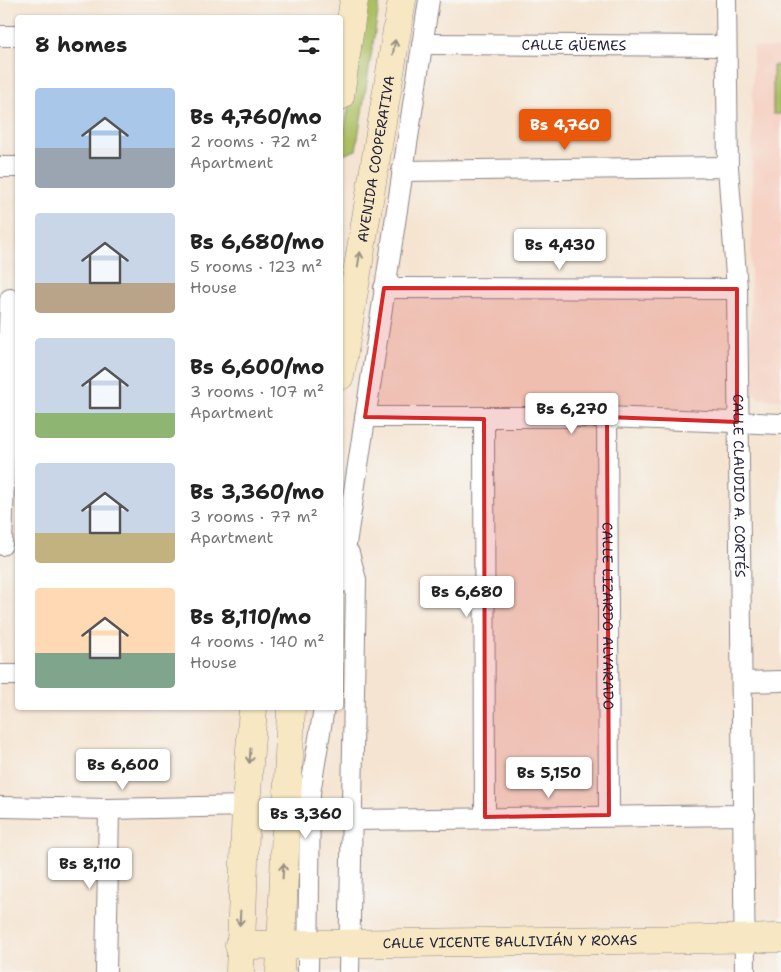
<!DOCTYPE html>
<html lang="en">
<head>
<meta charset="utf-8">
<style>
	body { margin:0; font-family:"Shantell Sans",sans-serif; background:#f2f2f2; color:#222; height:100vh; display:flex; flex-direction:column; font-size:19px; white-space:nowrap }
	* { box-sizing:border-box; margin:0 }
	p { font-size:16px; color:#767676 }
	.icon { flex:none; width:28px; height:28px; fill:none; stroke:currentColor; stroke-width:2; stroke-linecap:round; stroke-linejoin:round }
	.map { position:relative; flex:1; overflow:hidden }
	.details { position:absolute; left:15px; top:15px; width:328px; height:695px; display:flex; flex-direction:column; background:#fff; border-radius:5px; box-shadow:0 1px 4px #0004 }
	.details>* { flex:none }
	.price { position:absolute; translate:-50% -42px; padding:0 11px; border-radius:5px; background:#fff; color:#222; font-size:16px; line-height:32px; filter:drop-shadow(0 1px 2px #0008) }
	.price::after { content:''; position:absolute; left:50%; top:30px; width:15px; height:11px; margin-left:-8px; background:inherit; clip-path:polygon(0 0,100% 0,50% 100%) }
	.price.active { background:#ea580c; color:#fff }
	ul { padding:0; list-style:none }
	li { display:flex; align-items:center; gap:15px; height:125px; padding:0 20px }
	li span { display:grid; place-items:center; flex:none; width:140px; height:100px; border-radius:5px; color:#555 }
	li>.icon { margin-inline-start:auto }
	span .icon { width:60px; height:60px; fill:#fffc; stroke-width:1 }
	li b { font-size:21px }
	h2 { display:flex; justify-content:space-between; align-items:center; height:60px; padding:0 20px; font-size:21px }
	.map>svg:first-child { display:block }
	.built { fill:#f6d2c4 }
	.green { fill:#acbf63; stroke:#67704f }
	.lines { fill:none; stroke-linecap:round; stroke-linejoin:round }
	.street-casing { stroke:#8c8386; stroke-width:22 }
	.secondary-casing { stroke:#8c8386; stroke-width:29 }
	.street { stroke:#fff; stroke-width:20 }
	.secondary { stroke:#f7e8c3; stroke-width:28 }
	.oneway { stroke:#978f86 }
	.marked { fill:#d62828; fill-opacity:0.2; stroke:#d62828; stroke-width:4; stroke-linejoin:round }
	.labels { text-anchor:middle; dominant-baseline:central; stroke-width:4; stroke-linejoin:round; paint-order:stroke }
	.street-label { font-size:14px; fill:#22223b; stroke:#f6f6f2 }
</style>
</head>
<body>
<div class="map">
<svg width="781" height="972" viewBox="0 0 781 972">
	<rect width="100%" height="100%" fill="#f6f6f2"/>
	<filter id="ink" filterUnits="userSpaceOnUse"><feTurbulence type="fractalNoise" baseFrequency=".02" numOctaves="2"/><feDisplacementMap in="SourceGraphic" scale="10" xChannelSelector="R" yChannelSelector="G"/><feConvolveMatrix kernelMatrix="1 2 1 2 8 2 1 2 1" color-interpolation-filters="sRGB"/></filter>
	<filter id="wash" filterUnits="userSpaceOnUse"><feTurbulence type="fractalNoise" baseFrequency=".0096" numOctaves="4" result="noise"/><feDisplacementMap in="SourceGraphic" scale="20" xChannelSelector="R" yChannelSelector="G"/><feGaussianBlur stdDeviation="1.12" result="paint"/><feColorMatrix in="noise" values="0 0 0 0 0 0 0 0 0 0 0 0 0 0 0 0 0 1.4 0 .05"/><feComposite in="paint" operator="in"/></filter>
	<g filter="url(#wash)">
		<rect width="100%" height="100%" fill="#f5e4d1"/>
		<!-- built -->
		<polygon class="built" points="753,47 781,48 781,400 759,399 750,389"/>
		<!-- green -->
		<g class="green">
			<polygon points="367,0 380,0 356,150 340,156"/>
			<polygon points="781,65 781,114 773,114 773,66"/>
		</g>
	</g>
	<g filter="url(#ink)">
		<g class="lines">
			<!-- street casing -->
			<g class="street-casing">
				<g id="street">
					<path id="s1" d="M726,0l2,167 9,122 8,683"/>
					<polyline points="0,36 18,36"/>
					<path id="s2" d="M422,44l304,2"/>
					<polyline points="0,167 18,167"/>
					<polyline points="402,171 728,167"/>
					<polyline points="384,288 737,289"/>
					<polyline points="365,417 607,417 781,424"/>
					<path id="s3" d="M607,417l2,398"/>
					<polyline points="484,419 485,817"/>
					<polyline points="2,545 10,299"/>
					<polyline points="349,553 356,580 349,972"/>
					<polyline points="340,583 429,0"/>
					<polyline points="0,675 18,675"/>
					<polyline points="743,682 781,681"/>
					<polyline points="0,807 109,809 246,806"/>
					<polyline points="353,820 745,815"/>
					<polyline points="106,972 109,809"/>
					<polyline points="308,972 310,793 324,708"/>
				</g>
			</g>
			<!-- secondary casing -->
			<g class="secondary-casing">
				<g id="secondary">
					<polyline points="340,96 354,0"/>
					<path id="s4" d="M340,376l62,-376"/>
					<path id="s5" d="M239,945l542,-7"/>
					<polyline points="240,972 246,806 253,708"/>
					<polyline points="280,972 291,708"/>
				</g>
			</g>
			<!-- street -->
			<use href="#street" class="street"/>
			<!-- secondary -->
			<use href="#secondary" class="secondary"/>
		</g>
		<!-- one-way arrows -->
		<defs><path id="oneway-shaft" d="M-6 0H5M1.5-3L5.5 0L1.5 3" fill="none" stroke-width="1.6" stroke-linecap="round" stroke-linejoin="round" transform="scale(1.25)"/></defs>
		<g class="oneway">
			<use href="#oneway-shaft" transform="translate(394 47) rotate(-81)"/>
			<use href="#oneway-shaft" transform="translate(359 259) rotate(-81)"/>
			<use href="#oneway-shaft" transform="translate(250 756) rotate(94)"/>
			<use href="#oneway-shaft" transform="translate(283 871) rotate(-87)"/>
			<use href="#oneway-shaft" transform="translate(240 918) rotate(93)"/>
		</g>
	</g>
	<!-- marked area -->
	<path class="marked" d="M384,288l353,1v133l-130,-5 2,398 -124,2 -1,-398 -119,-2z"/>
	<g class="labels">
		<!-- street labels -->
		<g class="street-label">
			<text stroke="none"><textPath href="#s2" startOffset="152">CALLE GÜEMES</textPath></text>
			<text stroke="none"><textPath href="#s4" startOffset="220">AVENIDA COOPERATIVA</textPath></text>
			<text stroke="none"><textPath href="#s1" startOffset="486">CALLE CLAUDIO A. CORTÉS</textPath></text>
			<text stroke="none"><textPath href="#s3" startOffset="199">CALLE LIZARDO ALVARADO</textPath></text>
			<text stroke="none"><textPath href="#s5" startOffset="271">CALLE VICENTE BALLIVIÁN Y ROXAS</textPath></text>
		</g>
	</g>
</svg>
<b class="price active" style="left:565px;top:151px">Bs 4,760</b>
<b class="price" style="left:560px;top:271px">Bs 4,430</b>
<b class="price" style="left:572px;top:435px">Bs 6,270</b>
<b class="price" style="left:467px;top:618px">Bs 6,680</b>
<b class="price" style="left:123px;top:791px">Bs 6,600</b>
<b class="price" style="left:549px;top:799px">Bs 5,150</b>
<b class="price" style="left:306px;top:840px">Bs 3,360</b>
<b class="price" style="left:90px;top:890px">Bs 8,110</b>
<section class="details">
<h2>8 homes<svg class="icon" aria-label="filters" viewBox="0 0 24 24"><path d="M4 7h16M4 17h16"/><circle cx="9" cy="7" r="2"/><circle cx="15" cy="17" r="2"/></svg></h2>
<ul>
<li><span style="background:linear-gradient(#a9c7e8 60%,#9aa5b1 0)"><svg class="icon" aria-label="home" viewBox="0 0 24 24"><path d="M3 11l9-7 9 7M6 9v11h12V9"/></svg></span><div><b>Bs 4,760/mo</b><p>2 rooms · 72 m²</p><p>Apartment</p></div></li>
<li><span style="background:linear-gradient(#c9d6e8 70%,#b9a48a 0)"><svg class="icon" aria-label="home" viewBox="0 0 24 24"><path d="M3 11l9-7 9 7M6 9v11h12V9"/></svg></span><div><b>Bs 6,680/mo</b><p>5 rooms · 123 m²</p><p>House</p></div></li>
<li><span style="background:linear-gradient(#c9d6e8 75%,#8fb573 0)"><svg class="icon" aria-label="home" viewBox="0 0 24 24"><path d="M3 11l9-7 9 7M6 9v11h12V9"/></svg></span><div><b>Bs 6,600/mo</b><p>3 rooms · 107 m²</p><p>Apartment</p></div></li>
<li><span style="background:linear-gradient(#c9d6e8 70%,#c2b280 0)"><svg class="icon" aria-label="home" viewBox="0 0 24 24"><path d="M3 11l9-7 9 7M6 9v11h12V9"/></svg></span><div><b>Bs 3,360/mo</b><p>3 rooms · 77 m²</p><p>Apartment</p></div></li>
<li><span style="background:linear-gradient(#ffd9b3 65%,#7fa58c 0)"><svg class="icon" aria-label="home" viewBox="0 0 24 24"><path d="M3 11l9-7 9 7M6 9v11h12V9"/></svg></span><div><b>Bs 8,110/mo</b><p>4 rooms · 140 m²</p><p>House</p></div></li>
</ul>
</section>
</div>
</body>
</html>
